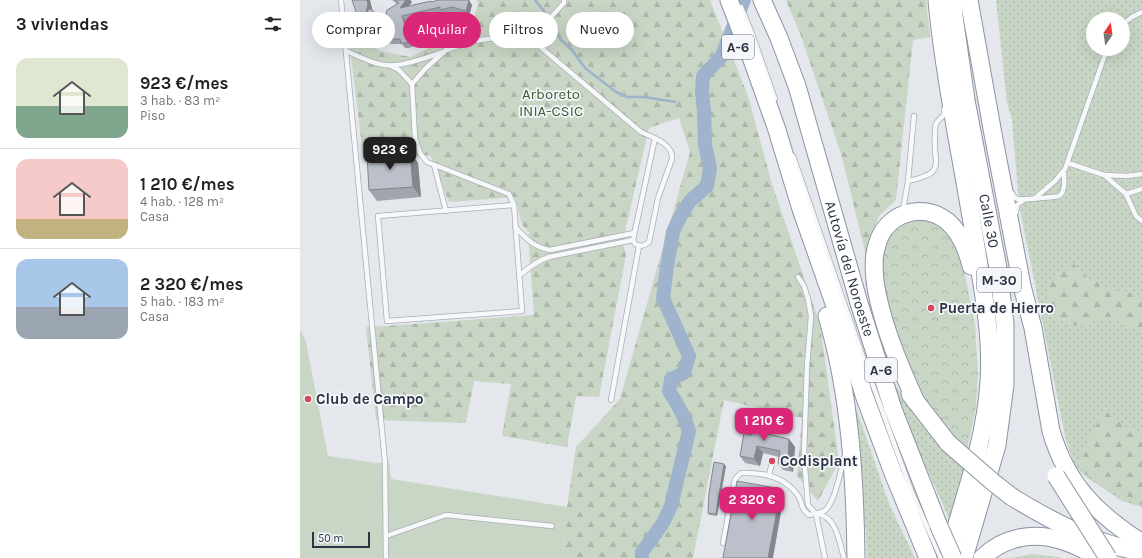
<!DOCTYPE html>
<html lang="es">
<head>
<meta charset="utf-8">
<style>
	body { margin:0; font-family:Karla,sans-serif; background:#f6f6f6; color:#222; height:100vh; display:flex; flex-direction:column; font-size:15px; white-space:nowrap }
	* { box-sizing:border-box; margin:0 }
	p { font-size:13px; color:#767676 }
	.icon { flex:none; width:22px; height:22px; fill:none; stroke:currentColor; stroke-width:2; stroke-linecap:round; stroke-linejoin:round }
	.map { position:relative; flex:1; overflow:hidden }
	.sheet { display:flex; flex-direction:column; background:#fff; width:300px }
	.sheet>* { flex:none }
	.guide { position:absolute; left:12px; top:12px; width:380px; height:36px; display:flex; gap:8px }
	.needle { width:26px; rotate:13deg }
	.fabs { position:absolute; left:786px; top:12px; display:grid; gap:8px }
	.fabs a { display:grid; place-items:center; width:44px; height:44px; border-radius:50%; background:#fff; box-shadow:0 4px 16px #0002; font-size:20px }
	.scale { position:absolute; left:12px; bottom:10px; width:58px; box-sizing:border-box; padding-left:4px; border:2px solid #2b3445; border-top:0; font-size:11px; line-height:14px; white-space:nowrap; color:#2b3445; -webkit-text-stroke:3px #f4f6f9; paint-order:stroke }
	.price { position:absolute; translate:-50% -34px; padding:0 9px; border-radius:8px; background:#db2777; color:#fff; font-size:13px; line-height:26px; filter:drop-shadow(0 1px 2px #0008) }
	.price::after { content:''; position:absolute; left:50%; top:24px; width:12px; height:9px; margin-left:-6px; background:inherit; clip-path:polygon(0 0,100% 0,50% 100%) }
	.price.selected { background:#222; color:#fff }
	ul { padding:0; list-style:none }
	li { display:flex; align-items:center; gap:12px; height:100px; padding:0 16px }
	li+li { border-top:1px solid #e0e0e0 }
	li span { display:grid; place-items:center; flex:none; width:112px; height:80px; border-radius:12px; color:#555 }
	li>.icon { margin-inline-start:auto }
	span .icon { width:48px; height:48px; fill:#fffc; stroke-width:1 }
	li b { font-size:17px }
	h2 { display:flex; justify-content:space-between; align-items:center; height:48px; padding:0 16px; font-size:17px }
	.pill { padding:0 14px; border-radius:18px; background:#fff; box-shadow:0 4px 16px #0002; font-size:14px; line-height:36px }
	.pill.selected { background:#db2777; color:#fff }
	main { display:flex; flex:1; min-height:0 }
	.map>svg:first-child { display:block }
	.grass { fill:url(#grass-dots); fill-rule:evenodd }
	.forest { fill:url(#forest-firs) }
	.park { fill:url(#park-crowns) }
	.garden { fill:#c9d6c5 }
	.lines { fill:none; stroke-linecap:round; stroke-linejoin:round }
	.stream { stroke:#9fb4cc; stroke-width:2.5 }
	.river { stroke:#9fb4cc; stroke-width:14 }
	.lane-casing { stroke:#a9aeb7; stroke-width:6 }
	.highway-casing { stroke:#8b94a3; stroke-width:19 }
	.lane { stroke:#f7f8fa; stroke-width:4.5 }
	.highway { stroke:#fff; stroke-width:17 }
	.highway-bridge-casing { stroke:#8b94a3; stroke-width:19; stroke-linecap:butt }
	.highway-bridge { stroke:#fff; stroke-width:17 }
	.wall { fill:#a1a5ae }
	.shaded-wall { fill:#83868d }
	.building { fill:#bbc0ca; stroke:#83868d }
	.poi-dot { fill:#d1495b; stroke:#f4f6f9; stroke-width:1.5 }
	.labels { text-anchor:middle; dominant-baseline:central; stroke-width:3.5; stroke-linejoin:round; paint-order:stroke }
	.shield { fill:#f4f6f9; stroke:#676e7b; stroke-width:1 }
	.shield-label { font-size:14px; font-weight:bold; fill:#2b3445 }
	.park-label { font-size:15px; fill:#3f6138; stroke:#f4f6f9 }
	.street-label { font-size:15px; fill:#2b3445; stroke:#f4f6f9 }
	.poi-label { font-size:15px; font-weight:bold; fill:#2b3445; stroke:#f4f6f9; text-anchor:start }
</style>
</head>
<body>
<main>
<section class="sheet">
<h2>3 viviendas<svg class="icon" aria-label="filters" viewBox="0 0 24 24"><path d="M4 7h16M4 17h16"/><circle cx="9" cy="7" r="2"/><circle cx="15" cy="17" r="2"/></svg></h2>
<ul>
<li><span style="background:linear-gradient(#dfe7d0 60%,#7fa58c 0)"><svg class="icon" aria-label="home" viewBox="0 0 24 24"><path d="M3 11l9-7 9 7M6 9v11h12V9"/></svg></span><div><b>923 €/mes</b><p>3 hab. · 83 m²</p><p>Piso</p></div></li>
<li><span style="background:linear-gradient(#f6c9c9 75%,#c2b280 0)"><svg class="icon" aria-label="home" viewBox="0 0 24 24"><path d="M3 11l9-7 9 7M6 9v11h12V9"/></svg></span><div><b>1 210 €/mes</b><p>4 hab. · 128 m²</p><p>Casa</p></div></li>
<li><span style="background:linear-gradient(#a9c7e8 60%,#9aa5b1 0)"><svg class="icon" aria-label="home" viewBox="0 0 24 24"><path d="M3 11l9-7 9 7M6 9v11h12V9"/></svg></span><div><b>2 320 €/mes</b><p>5 hab. · 183 m²</p><p>Casa</p></div></li>
</ul>
</section>
<div class="map">
<svg width="842" height="558" viewBox="0 0 842 558">
	<defs>
		<pattern id="grass-dots" width="8" height="8" patternUnits="userSpaceOnUse"><rect width="8" height="8" fill="#c9d6c5"/><path d="M2 2h.1M6 6h.1" fill="none" stroke="#adb8ab" stroke-width="1.8" stroke-linecap="round"/></pattern>
		<pattern id="forest-firs" width="22" height="20" patternUnits="userSpaceOnUse"><rect width="22" height="20" fill="#c9d6c5"/><path d="M5 1l3.5 6h-7zM16 11l3.5 6h-7z" fill="#adb8ab"/></pattern>
		<pattern id="park-crowns" width="20" height="18" patternUnits="userSpaceOnUse"><rect width="20" height="18" fill="#c9d6c5"/><path d="M2 6a3 3 0 1 1 6 0M12 15a3 3 0 1 1 6 0" fill="none" stroke="#adb8ab"/></pattern>
	</defs>
	<rect width="100%" height="100%" fill="#e4e7ec"/>
	<!-- grass -->
	<g class="grass">
		<path d="M696,0h146v507l-20,-6 -37,-25 -10,-10 -9,-25 -47,-237 -7,-84 -5,-17zM793,19h30v30h-30z"/>
		<polygon points="594,384 638,444 667,472 652,525 618,449"/>
		<polygon points="549,388 590,506 615,558 567,558 566,533"/>
		<polygon points="733,554 759,557 761,558 711,558"/>
	</g>
	<!-- forest -->
	<g class="forest">
		<polygon points="177,0 410,0 448,96 472,184 520,324 539,462 518,501 497,476 502,418 424,400 393,558 263,558 267,507 276,447 320,399 390,152 379,118 349,128 326,227 324,248 326,255 299,397 276,396 267,447 202,436 211,384 174,381 166,423 76,420 66,327 87,326 234,315 228,234 230,233 222,225 215,197 149,202 130,155 64,162 48,33 60,32 67,42 80,51 111,57 171,26 178,5"/>
		<polygon points="486,0 626,0 630,37 613,40 596,200 579,216 570,237 568,254 566,256 542,157 501,36"/>
		<path d="M773,263l17,17 7,1 15,10 21,2 9,7v33l-4,-3 -22,-9 -14,-1 -23,6 -24,-6c-4,-6 -5,-12 -6,-18 -7,-24 12,-24 24,-39z"/>
		<polygon points="805,408 812,418 838,433 842,437 842,505 823,498 787,475 777,464"/>
	</g>
	<!-- park -->
	<polygon class="park" points="616,216 625,218 648,229 658,246 664,270 675,325 678,375 676,407 667,450 652,437 617,391 594,339 580,263 590,228"/>
	<!-- garden -->
	<polygon class="garden" points="0,329 6,342 28,456 76,463 89,462 91,479 267,507 263,558 0,558"/>
	<g class="lines">
		<!-- stream -->
		<g class="stream">
			<polyline points="235,0 247,15"/>
			<polyline points="255,30 261,40 272,50 285,68 316,92 327,97 344,97 375,102"/>
			<polyline points="399,106 404,109"/>
		</g>
		<!-- river -->
		<path class="river" d="M342,558v-6l21,-29 8,-17 18,-75c-4,-14 -12,-28 -20,-40l2,-12 13,-6 5,-17 -26,-58 4,-31 6,-35 8,-17 9,-14 17,-15 3,-18 -5,-23 -1,-34 -2,-19 1,-16 18,-19 23,-57"/>
		<!-- lane casing -->
		<g class="lane-casing">
			<g id="lane">
				<polyline points="41,0 85,462 86,558"/>
				<polyline points="441,7 451,31 475,99"/>
				<polyline points="823,24 832,17 842,12"/>
				<path d="M225,34l116,98c11,5 33,12 31,27l-14,39 -9,44c-5,4 -8,5 -14,2l-2,-4 22,-102"/>
				<path d="M46,51c15,6 34,17 51,14 16,-2 31,-8 46,-13"/>
				<polyline points="91,66 99,70 112,84"/>
				<polyline points="493,156 566,366 612,493 641,558"/>
				<polyline points="768,163 804,175 826,194 836,216 842,221"/>
				<polyline points="134,165 146,211"/>
				<polyline points="804,175 827,176 842,174"/>
				<polyline points="608,181 614,116"/>
				<path d="M712,193c1,3 2,5 6,6 3,1 39,-2 41,-3 7,-5 5,-17 5,-24"/>
				<polyline points="826,194 842,189"/>
				<polyline points="735,198 755,181 765,169 807,49"/>
				<polygon points="214,205 222,311 87,321 78,216"/>
				<polyline points="214,205 209,194 127,162 120,153 115,138 112,84 126,68 146,50 173,41 225,34 252,16 264,3 264,0"/>
				<path d="M603,210l5,-29c41,-9 24,-17 27,-47 0,-3 0,-8 1,-10 1,-3 6,-7 8,-9v-6"/>
				<polyline points="716,212 717,205 724,200"/>
				<path d="M215,227c11,11 18,20 35,23l84,-17"/>
				<path d="M219,276c10,-9 18,-15 30,-19l84,-17"/>
				<polyline points="498,277 504,286 508,299 511,316 507,366 504,456 508,505 516,514 525,558"/>
				<polyline points="311,400 339,246"/>
				<polyline points="469,475 472,463"/>
				<path d="M518,514c18,2 22,30 26,44"/>
				<polyline points="86,536 146,515 252,526"/>
				<path d="M423,543l12,-64 6,-6c23,-1 45,4 58,24 2,3 2,8 4,11 1,3 4,5 6,7 5,-1 11,-2 15,-4 11,-7 17,-43 21,-56"/>
			</g>
		</g>
		<!-- highway casing -->
		<g class="highway-casing">
			<g id="highway">
				<polyline points="429,0 451,57 476,127 501,209 550,349 564,395 593,473 628,558"/>
				<path id="s1" d="M462,0l17,38 18,48 62,217 34,106 45,115"/>
				<path d="M637,0c2,26 6,52 10,78 9,58 21,117 30,175 7,43 15,86 12,129 -4,61 -26,118 -42,176"/>
				<path id="s2" d="M653,0l1,16 12,84 32,168 7,56v61l-8,60 -33,113"/>
				<path d="M669,0l24,134 29,152 11,42 18,103c16,54 45,82 91,112"/>
				<path d="M527,316c23,78 28,161 29,242"/>
				<polyline points="610,394 648,443"/>
				<path d="M616,402c-16,-36 -31,-70 -39,-109 -3,-16 -5,-33 0,-48 8,-31 44,-44 70,-24 14,12 20,28 24,45"/>
				<path d="M712,497c41,25 83,47 130,55"/>
				<path d="M682,558c22,-21 51,-27 81,-17 13,4 26,12 40,17"/>
			</g>
		</g>
		<!-- lane -->
		<use href="#lane" class="lane"/>
		<!-- highway -->
		<use href="#highway" class="highway"/>
		<!-- highway-bridge casing -->
		<g class="highway-bridge-casing">
			<g id="highway-bridge">
				<polyline points="648,443 694,483 712,497"/>
				<polyline points="756,476 808,558"/>
				<polyline points="638,524 653,558"/>
			</g>
		</g>
		<!-- highway-bridge -->
		<use href="#highway-bridge" class="highway-bridge"/>
	</g>
	<!-- wall -->
	<g class="wall">
		<polygon points="52,0 70,0 72,9 84,23 97,4 92,0 110,0 112,2 109,6 131,1 131,2 172,5 169,16 155,12 144,15 142,12 106,22 115,46 109,48 105,48 102,44 92,44 73,38 65,32 61,27 64,24"/>
		<polygon points="110,152 118,163 121,197 77,201 69,190"/>
		<polygon points="463,416 468,424 466,434 489,439 495,447 493,472 483,470 478,463 479,457 463,453 460,466 445,463 440,456"/>
		<polygon points="426,466 417,516 409,515 408,513"/>
	</g>
	<!-- shaded-wall -->
	<g class="shaded-wall">
		<polygon points="67,0 70,0 72,9 70,18 66,13"/>
		<polygon points="106,0 110,0 112,2 103,13 100,8"/>
		<polygon points="169,0 172,5 169,16 166,11"/>
		<polygon points="102,16 106,22 115,46 111,41"/>
		<polygon points="110,152 118,163 121,197 113,187"/>
		<polygon points="463,416 468,424 465,440 459,432"/>
		<polygon points="489,439 495,447 493,472 488,465"/>
		<polygon points="457,446 463,453 460,466 454,459"/>
		<polygon points="424,464 426,466 417,516 416,514"/>
		<polygon points="481,489 484,495 473,558 468,558"/>
	</g>
	<!-- building -->
	<g class="building">
		<polygon points="52,0 67,0 68,4 66,13 70,8 84,23 87,10 99,3 95,0 106,0 100,8 131,1 131,2 139,0 169,0 166,11 152,7 140,10 140,7 102,16 111,41 105,43 101,43 100,39 89,39 69,33 61,27 64,24 56,12"/>
		<polygon points="110,152 113,187 69,190 67,155"/>
		<polygon points="454,414 463,416 459,432 489,439 488,465 478,463 480,451 457,446 454,459 440,456 444,433 451,435"/>
		<polygon points="414,462 424,464 416,514 408,513 409,493"/>
		<polygon points="437,481 481,489 468,558 423,558"/>
	</g>
	<!-- markers -->
	<g class="poi-dot">
		<circle cx="631" cy="308" r="4"/>
		<circle cx="8" cy="399" r="4"/>
		<circle cx="472" cy="461" r="4"/>
	</g>
	<g class="labels">
		<!-- shield labels -->
		<g class="shield">
			<rect x="422" y="35" width="32" height="24" rx="3"/>
			<rect x="677" y="268" width="44" height="24" rx="3"/>
			<rect x="565" y="358" width="32" height="24" rx="3"/>
		</g>
		<g class="shield-label">
			<text x="438" y="47">A-6</text>
			<text x="699" y="280">M-30</text>
			<text x="581" y="370">A-6</text>
		</g>
		<!-- park labels -->
		<g class="park-label">
			<text x="251" y="94">Arboreto<tspan x="251" dy="17">INIA-CSIC</tspan></text>
		</g>
		<!-- street labels -->
		<g class="street-label">
			<text stroke="none"><textPath href="#s2" startOffset="224">Calle 30</textPath></text>
			<text stroke="none"><textPath href="#s1" startOffset="283">Autovía del Noroeste</textPath></text>
		</g>
		<!-- poi labels -->
		<g class="poi-label">
			<text x="639" y="308">Puerta de Hierro</text>
			<text x="16" y="399">Club de Campo</text>
			<text x="480" y="461">Codisplant</text>
		</g>
	</g>
</svg>
<div class="fabs">
<a><svg class="needle" viewBox="-14 -14 28 28"><path d="M0-13l5 13h-10z" fill="#e53935"/><path d="M0 13l5-13h-10z" fill="#767676"/></svg></a>
</div>
<div class="scale">50 m</div>
<b class="price selected" style="left:90px;top:171px">923 €</b>
<b class="price" style="left:464px;top:442px">1 210 €</b>
<b class="price" style="left:452px;top:521px">2 320 €</b>
<div class="guide">
<a class="pill">Comprar</a>
<a class="pill selected">Alquilar</a>
<a class="pill">Filtros</a>
<a class="pill">Nuevo</a>
</div>
</div>
</main>
</body>
</html>
